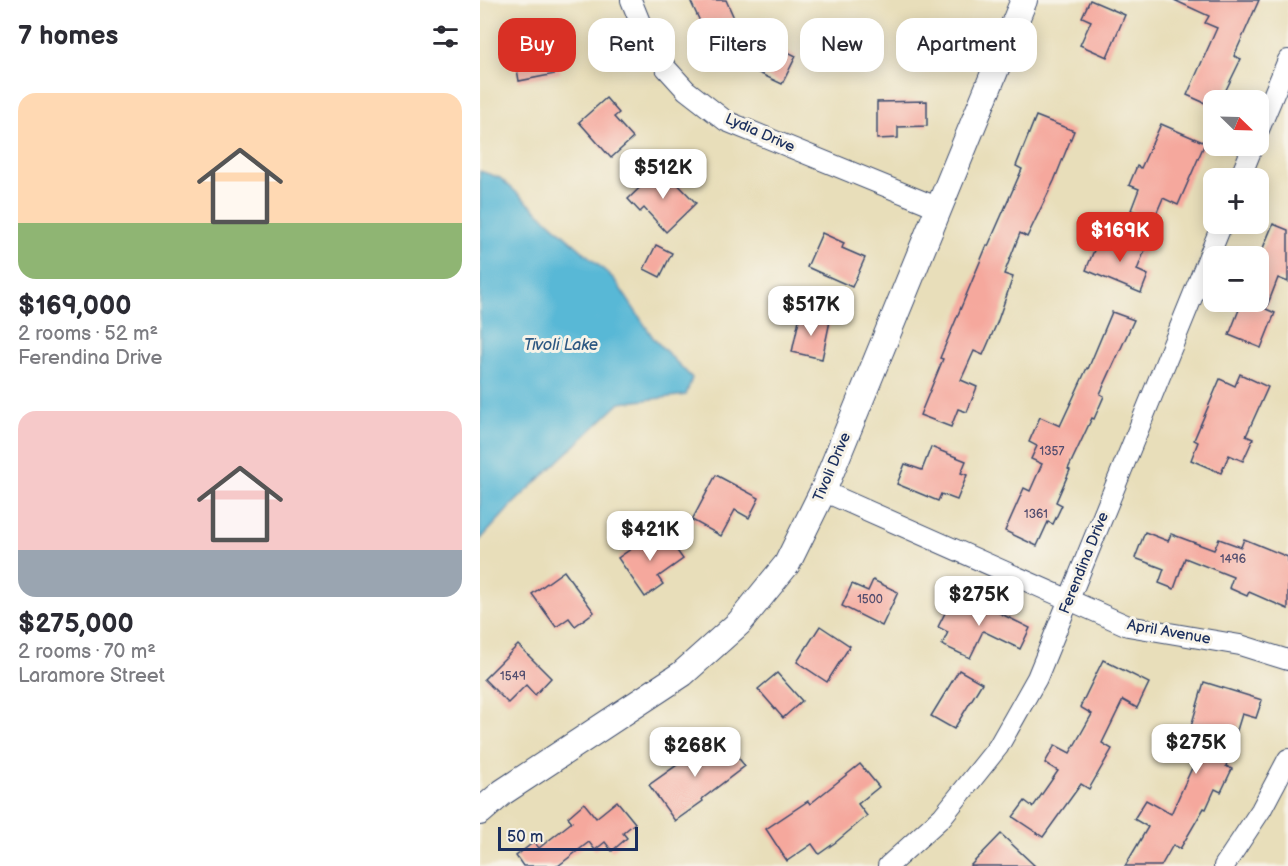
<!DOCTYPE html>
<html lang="en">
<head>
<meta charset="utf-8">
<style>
	body { margin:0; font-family:"Balsamiq Sans",sans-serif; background:#f7f7f7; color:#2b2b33; height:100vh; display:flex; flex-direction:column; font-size:22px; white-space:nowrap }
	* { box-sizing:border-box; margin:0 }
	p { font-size:20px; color:#7c7c81 }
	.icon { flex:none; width:33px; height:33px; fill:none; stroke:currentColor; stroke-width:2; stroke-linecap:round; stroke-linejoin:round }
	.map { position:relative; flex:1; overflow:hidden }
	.panel { display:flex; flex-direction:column; background:#fff; width:480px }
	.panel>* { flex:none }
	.hud { position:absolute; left:18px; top:18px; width:570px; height:54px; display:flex; gap:12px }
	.needle { width:39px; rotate:113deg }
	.tools { position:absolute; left:723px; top:90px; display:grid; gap:12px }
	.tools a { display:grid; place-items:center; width:66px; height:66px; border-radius:12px; background:#fff; box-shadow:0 3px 15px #0003; font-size:30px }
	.scale { position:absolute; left:18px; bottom:15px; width:140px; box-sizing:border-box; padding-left:6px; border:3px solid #1b2f5e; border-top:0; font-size:16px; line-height:21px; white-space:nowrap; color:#1b2f5e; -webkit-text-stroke:4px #f7f3e8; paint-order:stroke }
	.price { position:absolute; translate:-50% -51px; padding:0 14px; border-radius:12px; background:#fff; color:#222; font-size:20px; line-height:39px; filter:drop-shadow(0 2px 3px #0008) }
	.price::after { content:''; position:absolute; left:50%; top:36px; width:18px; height:14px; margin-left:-9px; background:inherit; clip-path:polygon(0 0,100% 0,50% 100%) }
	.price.on { background:#d93025; color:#fff }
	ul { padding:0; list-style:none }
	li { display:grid; align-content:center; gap:12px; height:318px; padding:0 18px }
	li span { display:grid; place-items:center; height:186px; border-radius:18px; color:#555 }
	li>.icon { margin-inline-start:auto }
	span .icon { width:108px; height:108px; fill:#fffc; stroke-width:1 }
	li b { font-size:26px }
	h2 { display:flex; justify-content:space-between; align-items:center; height:72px; padding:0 18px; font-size:26px }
	.pill { padding:0 21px; border-radius:18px; background:#fff; box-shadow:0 3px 15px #0003; font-size:21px; line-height:54px }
	.pill.on { background:#d93025; color:#fff }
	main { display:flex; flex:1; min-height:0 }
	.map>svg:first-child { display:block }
	.water { fill:#58b8d6; stroke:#3a749a; stroke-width:1.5 }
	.building { fill:#f5a89d }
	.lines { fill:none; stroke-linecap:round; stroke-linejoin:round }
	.minor-casing { stroke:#3a496c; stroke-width:22 }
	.tertiary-casing { stroke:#3a496c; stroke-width:28 }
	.minor { stroke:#fff; stroke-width:20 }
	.tertiary { stroke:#fff; stroke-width:26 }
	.labels { text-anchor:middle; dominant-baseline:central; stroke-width:6; stroke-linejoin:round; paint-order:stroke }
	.number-label { font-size:12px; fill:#524d6e }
	.street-label { font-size:15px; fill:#1b2f5e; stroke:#f7f3e8 }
	.water-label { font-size:16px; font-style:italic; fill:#2d5882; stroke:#f7f3e8 }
</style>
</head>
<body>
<main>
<section class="panel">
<h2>7 homes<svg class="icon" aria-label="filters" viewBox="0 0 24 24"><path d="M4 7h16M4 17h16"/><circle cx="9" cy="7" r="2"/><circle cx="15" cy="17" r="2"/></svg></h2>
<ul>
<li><span style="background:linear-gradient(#ffd9b3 70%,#8fb573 0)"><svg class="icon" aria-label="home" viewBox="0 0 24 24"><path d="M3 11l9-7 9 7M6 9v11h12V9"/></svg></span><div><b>$169,000</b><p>2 rooms · 52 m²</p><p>Ferendina Drive</p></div></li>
<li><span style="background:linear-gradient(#f6c9c9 75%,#9aa5b1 0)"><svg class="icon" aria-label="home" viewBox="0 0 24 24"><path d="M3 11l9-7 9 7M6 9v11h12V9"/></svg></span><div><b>$275,000</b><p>2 rooms · 70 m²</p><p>Laramore Street</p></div></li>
</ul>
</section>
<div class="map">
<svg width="808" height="866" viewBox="0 0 808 866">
	<rect width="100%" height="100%" fill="#f7f3e8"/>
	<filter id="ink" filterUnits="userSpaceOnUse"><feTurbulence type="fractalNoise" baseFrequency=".0167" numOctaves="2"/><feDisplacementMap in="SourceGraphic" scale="12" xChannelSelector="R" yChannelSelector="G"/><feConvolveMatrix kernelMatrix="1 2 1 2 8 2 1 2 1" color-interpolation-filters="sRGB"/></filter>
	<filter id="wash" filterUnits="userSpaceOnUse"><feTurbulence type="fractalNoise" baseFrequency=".008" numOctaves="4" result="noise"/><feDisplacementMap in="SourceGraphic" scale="24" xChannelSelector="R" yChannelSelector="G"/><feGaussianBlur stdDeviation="1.35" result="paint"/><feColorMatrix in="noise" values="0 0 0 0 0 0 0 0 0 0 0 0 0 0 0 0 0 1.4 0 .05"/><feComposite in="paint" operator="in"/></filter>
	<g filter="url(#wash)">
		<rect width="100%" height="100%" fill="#e8deba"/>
		<!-- water -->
		<polygon class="water" points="0,171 20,178 134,279 174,339 212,378 206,395 140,403 33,504 0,540"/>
		<g id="blocks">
			<!-- building -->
			<g class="building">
				<polygon points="210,0 246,0 254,18 225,32"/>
				<polygon points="610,0 645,15 627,57 600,45 611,21 602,17"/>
				<polygon points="694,0 779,0 754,56 761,59 741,100 734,100 734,107 707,95 737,28 725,23 729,16"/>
				<polygon points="56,29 61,54 76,51 80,73 39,81 31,33"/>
				<polygon points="282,39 316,56 302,84 268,68"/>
				<polygon points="126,98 139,113 134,117 153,138 131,158 99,122"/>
				<polygon points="447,101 447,126 418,127 418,138 397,139 397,102"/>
				<polygon points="556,116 594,131 574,181 547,237 540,233 524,274 533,277 517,323 503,355 494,351 481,380 497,387 487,412 478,409 471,427 440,415 463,359 460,358 507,245 508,246 542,169 536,166"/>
				<polygon points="681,124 725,143 698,205 683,198 674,219 651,210 659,189 649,185 657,166 661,168"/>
				<polygon points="181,167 216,203 186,232 164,208 160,212 148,199"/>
				<polygon points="793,224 808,230 808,282 798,278 786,309 795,313 781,348 749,335 762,302 778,302 778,260"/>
				<polygon points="342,233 364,243 362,248 385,258 372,287 327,267"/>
				<polygon points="638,235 666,247 657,270 668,275 661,293 606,270 617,243 632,249"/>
				<polygon points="176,245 192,253 180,277 164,269"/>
				<polygon points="632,312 654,320 620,394 624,396 614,419 612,418 588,469 590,470 576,502 582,505 573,524 568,522 557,546 525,531 544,488 550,491 562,464 551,459 557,446 549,442 560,417 580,426 607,368 608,369"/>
				<polygon points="320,315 350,321 342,359 312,352"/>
				<polygon points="760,374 788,387 766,436 773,439 763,461 749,455 741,473 711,460 718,442 714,440 740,379 755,386"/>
				<polygon points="451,447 486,461 481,473 487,475 477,500 461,494 458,501 417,484 425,464 442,470"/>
				<polygon points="236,475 279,498 269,518 255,510 241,536 212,520"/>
				<polygon points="665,532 688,541 691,534 734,550 739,539 761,547 764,539 808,557 808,609 769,592 767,596 749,588 753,577 705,558 694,589 679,583 684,569 655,558"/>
				<polygon points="185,534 203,559 178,577 183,584 165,597 138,558 171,535 174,541"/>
				<polygon points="84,571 114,612 95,626 89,618 76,627 52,594"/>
				<polygon points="393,580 418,592 402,626 362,606 372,584 388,591"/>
				<polygon points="487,597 550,628 540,649 503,631 490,658 462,645 468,632 458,627 470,603 481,609"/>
				<polygon points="340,626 370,646 347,682 317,662"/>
				<polygon points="38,645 71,678 55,695 46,685 28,703 4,679"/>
				<polygon points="623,660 669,683 657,708 643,700 622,743 632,749 609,789 601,784 563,837 533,817 545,801 553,807 578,771 565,763 575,745 590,753 612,714 600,707"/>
				<polygon points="479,670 502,683 474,729 451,716"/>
				<polygon points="297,673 322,701 303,718 278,689"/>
				<polygon points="724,682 782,700 776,718 762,714 746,766 752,769 741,792 735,789 726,809 724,808 700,849 693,845 681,866 645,866 668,827 654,819 666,800 691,814 727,735 710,730"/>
				<polygon points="228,736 243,756 252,750 265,766 222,799 223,801 195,821 169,785 211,755 208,751"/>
				<polygon points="380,764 399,787 378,804 387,816 356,842 339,854 332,844 307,861 286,829 328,801 330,804"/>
				<polygon points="137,801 155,823 143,833 147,838 132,851 125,842 115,850 109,842 78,866 43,866 36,856 54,842 59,848 92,822 88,817 104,803 116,818"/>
				<polygon points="521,834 555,866 490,866"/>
			</g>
		</g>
	</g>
	<g filter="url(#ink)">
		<use href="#blocks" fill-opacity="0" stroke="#3a496c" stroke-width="1.5"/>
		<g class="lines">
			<!-- minor casing -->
			<g class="minor-casing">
				<g id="minor">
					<polyline points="151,0 164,32 186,68 206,90 246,121 459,208"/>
					<polyline points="778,132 808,60"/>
					<polyline points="760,178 773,146"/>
					<polyline points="343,491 648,626 760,645 808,660"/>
					<polyline points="408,866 462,817 518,747 557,678 742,224"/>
					<polyline points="744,866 781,810 808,759"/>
				</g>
			</g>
			<!-- tertiary casing -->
			<g class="tertiary-casing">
				<polyline id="tertiary" points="0,812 23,792 202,674 259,623 307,564 343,491 544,0"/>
			</g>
			<!-- minor -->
			<use href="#minor" class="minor"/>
			<!-- tertiary -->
			<use href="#tertiary" class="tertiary"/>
		</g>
	</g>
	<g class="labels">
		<!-- number labels -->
		<g class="number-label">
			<text x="572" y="451">1357</text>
			<text x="556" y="514">1361</text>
			<text x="753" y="559">1496</text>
			<text x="390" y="599">1500</text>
			<text x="33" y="676">1549</text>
		</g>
		<!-- street labels -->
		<g class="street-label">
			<text transform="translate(280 133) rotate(24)">Lydia Drive</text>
			<text transform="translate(352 467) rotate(-67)">Tivoli Drive</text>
			<text transform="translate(604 563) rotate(-68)">Ferendina Drive</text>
			<text transform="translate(689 632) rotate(10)">April Avenue</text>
		</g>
		<!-- water labels -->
		<g class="water-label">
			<text x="81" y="345">Tivoli Lake</text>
		</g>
	</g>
</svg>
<div class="tools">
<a><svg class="needle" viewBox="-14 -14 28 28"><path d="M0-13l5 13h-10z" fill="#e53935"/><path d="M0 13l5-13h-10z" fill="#7c7c81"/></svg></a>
<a>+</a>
<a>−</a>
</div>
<div class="scale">50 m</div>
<b class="price" style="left:183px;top:200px">$512K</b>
<b class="price on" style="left:640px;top:263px">$169K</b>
<b class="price" style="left:331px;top:337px">$517K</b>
<b class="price" style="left:170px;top:562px">$421K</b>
<b class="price" style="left:499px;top:627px">$275K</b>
<b class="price" style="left:716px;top:775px">$275K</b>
<b class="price" style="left:215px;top:778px">$268K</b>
<div class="hud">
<a class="pill on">Buy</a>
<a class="pill">Rent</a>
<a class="pill">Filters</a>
<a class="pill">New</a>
<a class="pill">Apartment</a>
</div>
</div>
</main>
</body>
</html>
